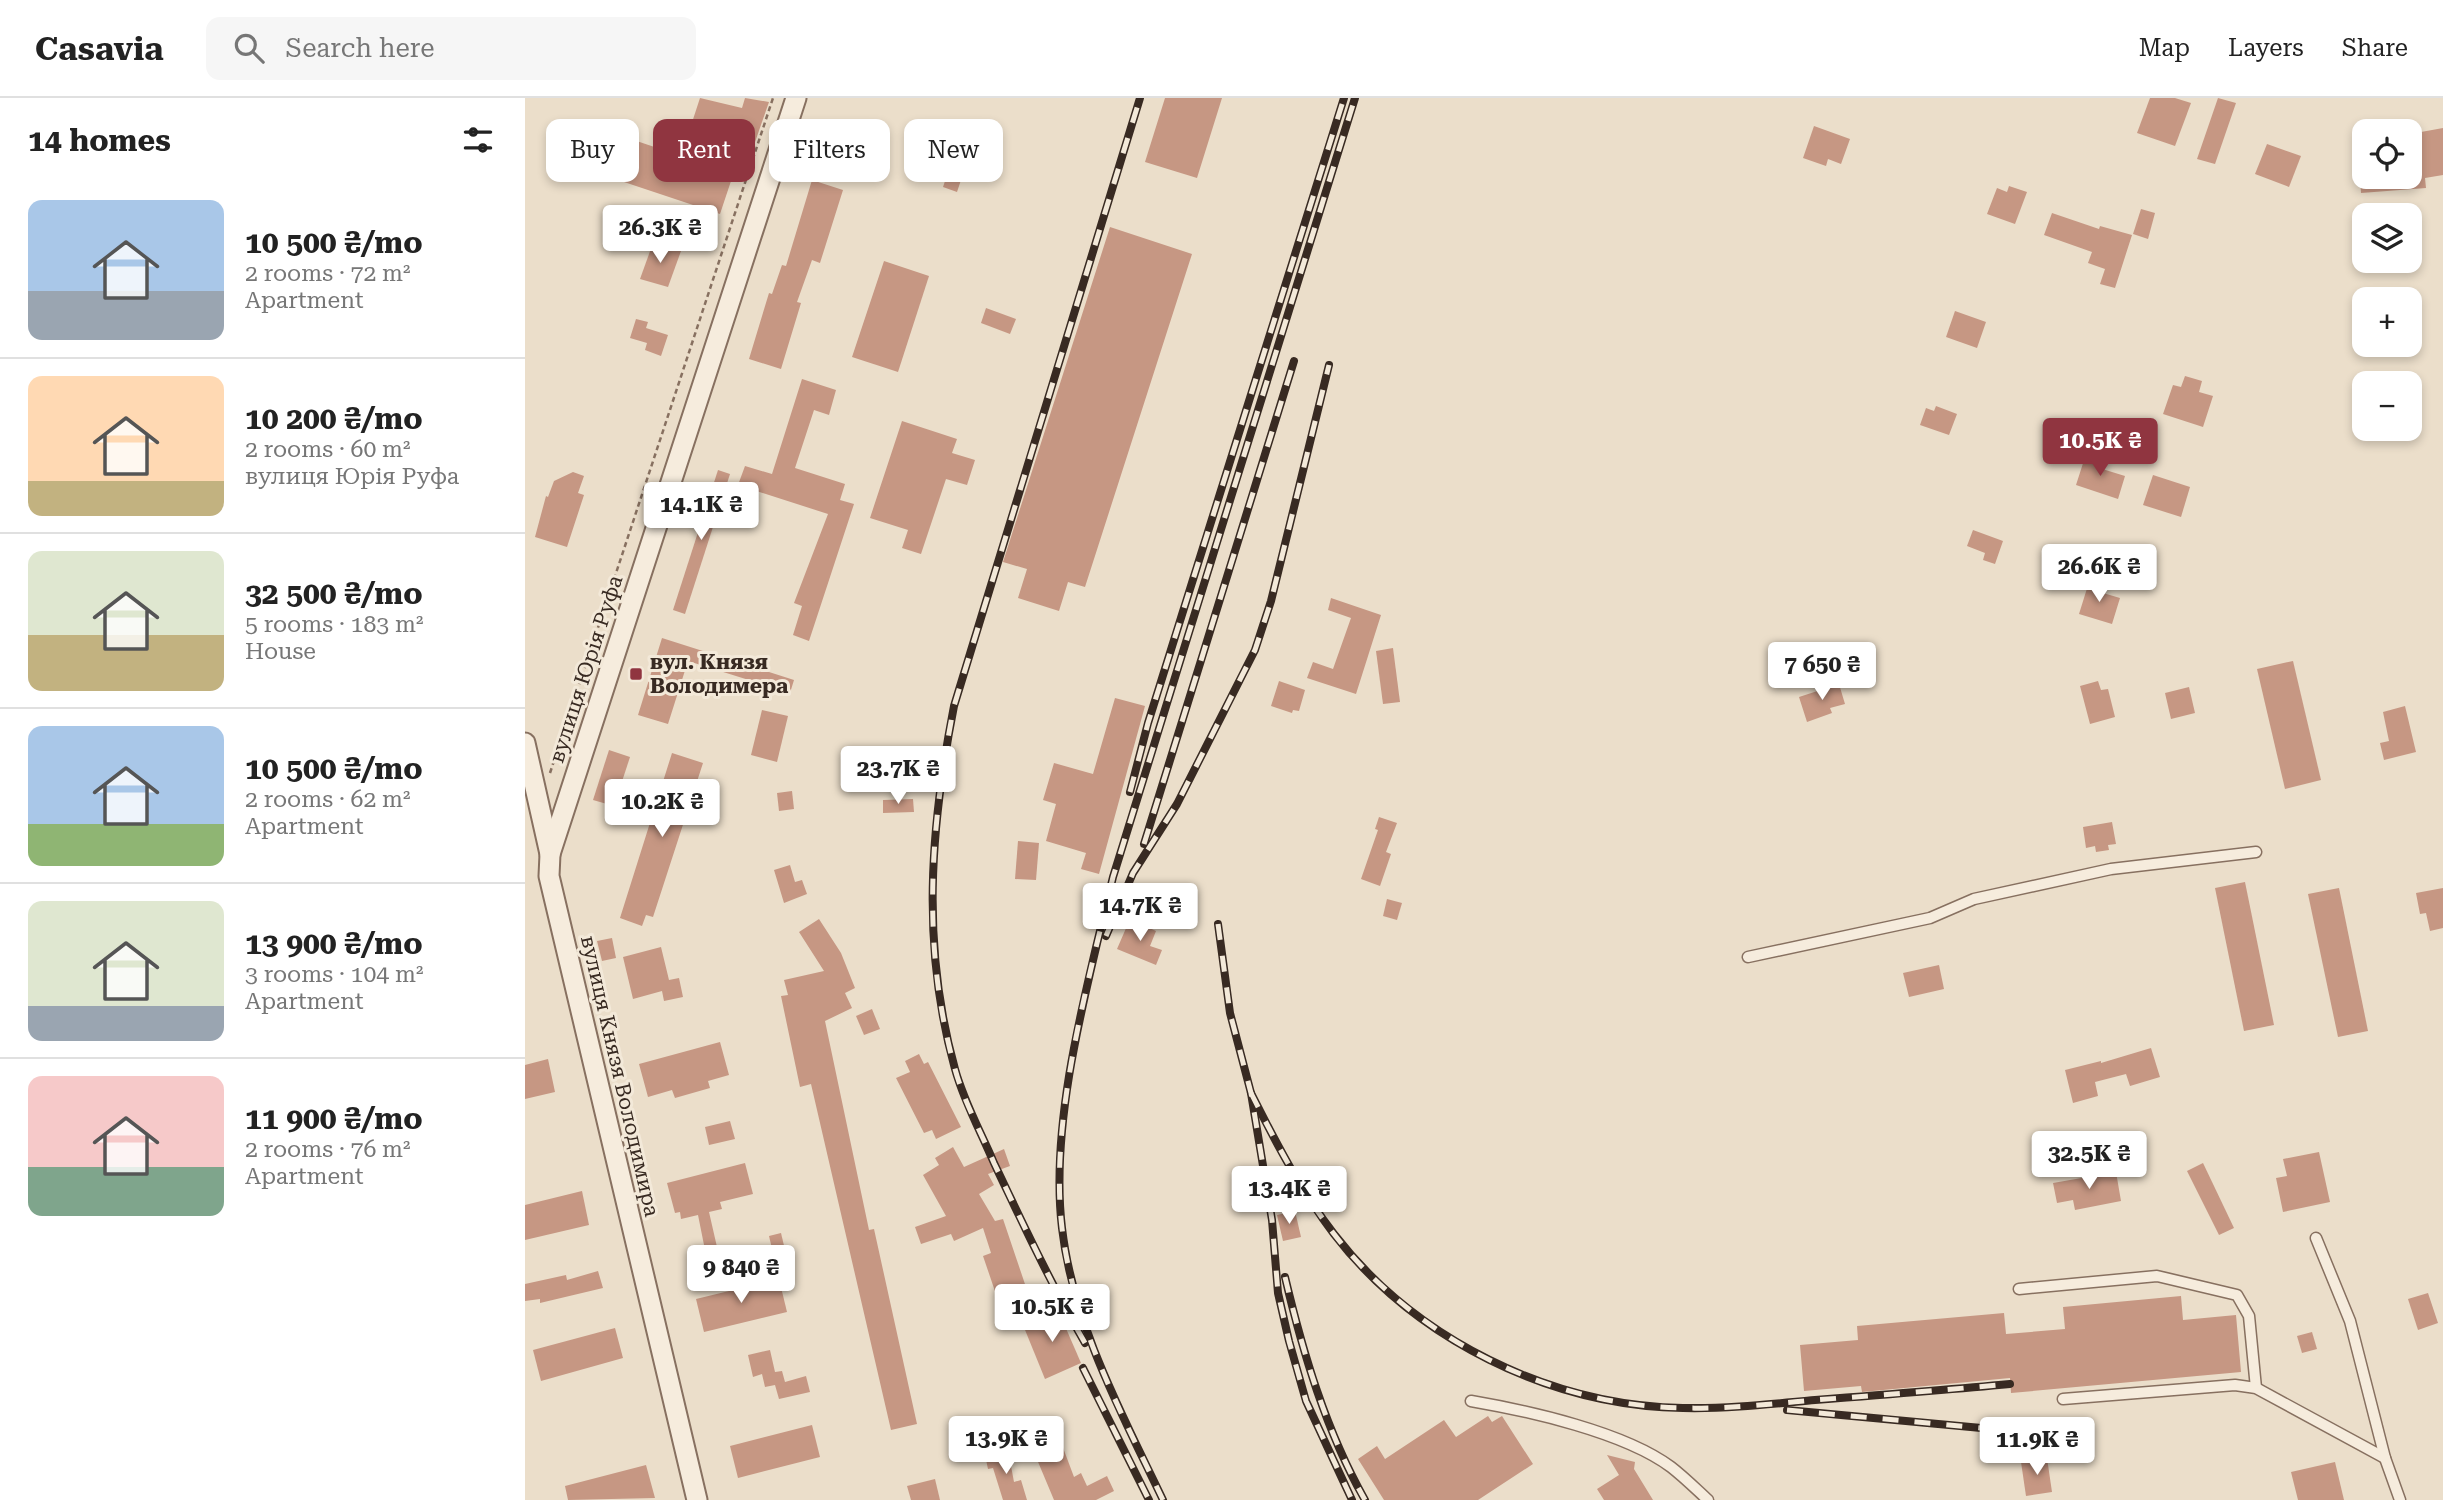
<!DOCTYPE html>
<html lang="en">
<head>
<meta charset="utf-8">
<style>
	body { margin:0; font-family:"Roboto Serif",serif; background:#f6f6f6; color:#222; height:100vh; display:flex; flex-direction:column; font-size:26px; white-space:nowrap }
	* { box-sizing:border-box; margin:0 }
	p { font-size:23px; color:#767676 }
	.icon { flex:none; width:38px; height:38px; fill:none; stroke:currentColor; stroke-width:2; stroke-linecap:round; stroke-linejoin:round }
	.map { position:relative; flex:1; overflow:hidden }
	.drawer { display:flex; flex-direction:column; background:#fff; width:525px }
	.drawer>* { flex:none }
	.banner { position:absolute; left:21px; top:21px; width:665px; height:63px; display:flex; gap:14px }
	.buttons { position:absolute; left:1827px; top:21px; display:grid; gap:14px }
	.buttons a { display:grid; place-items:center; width:70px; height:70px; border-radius:14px; background:#fff; box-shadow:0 4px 10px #0003; font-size:35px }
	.price { position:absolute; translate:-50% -60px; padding:0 16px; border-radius:7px; background:#fff; color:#222; font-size:23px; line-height:46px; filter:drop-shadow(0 2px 4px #0008) }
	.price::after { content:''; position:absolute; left:50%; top:42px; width:21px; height:16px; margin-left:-10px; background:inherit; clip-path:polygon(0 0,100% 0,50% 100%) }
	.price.active { background:#903540; color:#fff }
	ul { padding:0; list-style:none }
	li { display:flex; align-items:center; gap:21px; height:175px; padding:0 28px }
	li+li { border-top:2px solid #e0e0e0 }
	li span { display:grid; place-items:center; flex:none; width:196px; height:140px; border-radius:14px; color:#555 }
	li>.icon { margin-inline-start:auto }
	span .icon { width:84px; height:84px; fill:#fffc; stroke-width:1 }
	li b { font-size:30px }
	h2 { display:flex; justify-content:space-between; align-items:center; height:84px; padding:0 28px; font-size:30px }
	.pill { padding:0 24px; border-radius:14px; background:#fff; box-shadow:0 4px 10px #0003; font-size:24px; line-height:63px }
	.pill.active { background:#903540; color:#fff }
	header { display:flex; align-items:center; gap:42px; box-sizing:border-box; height:98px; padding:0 35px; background:#fff; border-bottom:2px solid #e0e0e0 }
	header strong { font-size:33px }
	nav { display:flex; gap:38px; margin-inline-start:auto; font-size:24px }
	.search { width:490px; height:63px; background:#f6f6f6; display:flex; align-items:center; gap:18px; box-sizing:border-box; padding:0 24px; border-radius:14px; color:#767676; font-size:26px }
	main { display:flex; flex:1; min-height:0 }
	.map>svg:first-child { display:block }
	.building { fill:#c69783 }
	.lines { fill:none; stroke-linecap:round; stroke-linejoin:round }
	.service-casing { stroke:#877060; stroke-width:13 }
	.minor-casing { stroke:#877060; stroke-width:23 }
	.path { stroke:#877060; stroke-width:2.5; stroke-dasharray:5 3.5; stroke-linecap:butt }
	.service { stroke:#f6ecdd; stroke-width:10 }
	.minor { stroke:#f6ecdd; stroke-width:19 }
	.rail-casing { stroke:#382a22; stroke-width:8 }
	.rail { stroke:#f3e9d9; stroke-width:5; stroke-dasharray:16; stroke-linecap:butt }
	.poi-dot { fill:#903540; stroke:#f3e9d9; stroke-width:2.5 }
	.labels { text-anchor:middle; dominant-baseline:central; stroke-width:6; stroke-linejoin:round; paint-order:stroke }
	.poi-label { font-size:21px; font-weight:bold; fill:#382a22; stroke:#f3e9d9; text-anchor:start }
	.street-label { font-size:21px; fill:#382a22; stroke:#f3e9d9 }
</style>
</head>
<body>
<header>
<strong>Casavia</strong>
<div class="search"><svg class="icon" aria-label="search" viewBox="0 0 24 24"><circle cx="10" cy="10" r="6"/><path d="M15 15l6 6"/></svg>Search here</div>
<nav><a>Map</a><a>Layers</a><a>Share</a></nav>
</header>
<main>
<section class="drawer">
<h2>14 homes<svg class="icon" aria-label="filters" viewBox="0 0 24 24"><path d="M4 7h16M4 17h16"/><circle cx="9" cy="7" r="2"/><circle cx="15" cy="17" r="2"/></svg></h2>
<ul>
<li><span style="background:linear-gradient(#a9c7e8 65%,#9aa5b1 0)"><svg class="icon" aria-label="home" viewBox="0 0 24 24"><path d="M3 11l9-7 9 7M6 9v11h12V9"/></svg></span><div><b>10 500 ₴/mo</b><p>2 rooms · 72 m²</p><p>Apartment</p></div></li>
<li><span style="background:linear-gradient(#ffd9b3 75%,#c2b280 0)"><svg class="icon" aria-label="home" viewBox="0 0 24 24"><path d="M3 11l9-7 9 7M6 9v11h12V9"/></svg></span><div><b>10 200 ₴/mo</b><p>2 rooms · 60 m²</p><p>вулиця Юрія Руфа</p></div></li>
<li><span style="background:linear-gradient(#dfe7d0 60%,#c2b280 0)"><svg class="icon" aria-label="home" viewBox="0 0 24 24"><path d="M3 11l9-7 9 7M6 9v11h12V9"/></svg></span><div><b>32 500 ₴/mo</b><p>5 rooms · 183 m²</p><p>House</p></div></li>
<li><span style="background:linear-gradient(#a9c7e8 70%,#8fb573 0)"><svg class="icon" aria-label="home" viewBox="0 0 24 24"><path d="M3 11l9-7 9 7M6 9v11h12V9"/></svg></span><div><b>10 500 ₴/mo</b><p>2 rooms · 62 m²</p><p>Apartment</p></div></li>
<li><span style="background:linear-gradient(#dfe7d0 75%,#9aa5b1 0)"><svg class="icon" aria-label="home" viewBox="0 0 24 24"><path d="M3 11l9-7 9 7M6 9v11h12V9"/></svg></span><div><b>13 900 ₴/mo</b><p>3 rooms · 104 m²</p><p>Apartment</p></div></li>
<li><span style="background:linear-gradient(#f6c9c9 65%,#7fa58c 0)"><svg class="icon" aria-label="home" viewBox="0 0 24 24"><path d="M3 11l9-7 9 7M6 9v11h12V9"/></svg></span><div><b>11 900 ₴/mo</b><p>2 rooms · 76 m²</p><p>Apartment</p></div></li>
</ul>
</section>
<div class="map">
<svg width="1918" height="1402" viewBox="0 0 1918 1402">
	<rect width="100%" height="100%" fill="#ebdeca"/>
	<!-- building -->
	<g class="building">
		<polygon points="175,0 217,10 220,0 244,4 229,47 207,40 197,70 209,74 195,116 75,76 88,35 156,58"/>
		<polygon points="640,0 697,0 672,80 620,64"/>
		<polygon points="1625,0 1650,0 1666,5 1650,48 1612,35"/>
		<polygon points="1693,0 1711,5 1690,66 1672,61"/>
		<polygon points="1289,28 1325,41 1316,66 1303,61 1301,68 1278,60"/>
		<polygon points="1918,30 1918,77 1900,80 1901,90 1836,95 1835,79 1885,79 1885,73 1889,73 1885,36"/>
		<polygon points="433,44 459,53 451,77 439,73 432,94 418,89"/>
		<polygon points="1742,46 1776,58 1764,89 1730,76"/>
		<polygon points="287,82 318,92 295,165 287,162 272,204 276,205 256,271 224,261 244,195 247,196 257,167 261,168"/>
		<polygon points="1484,88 1502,94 1490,126 1462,116 1472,90 1482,94"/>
		<polygon points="1616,111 1630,115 1623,141 1608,136"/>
		<polygon points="1527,115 1574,131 1575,128 1607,137 1590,190 1575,186 1580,171 1563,165 1567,154 1519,137"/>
		<polygon points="585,129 667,156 560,489 543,484 534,513 493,500 502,471 478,464"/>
		<polygon points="128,145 156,153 143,189 115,181"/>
		<polygon points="359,163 404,178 373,274 327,259"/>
		<polygon points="461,210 491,221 485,236 456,225"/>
		<polygon points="1430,213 1461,224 1452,250 1421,239"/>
		<polygon points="111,221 123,224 121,230 143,237 136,258 120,252 122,245 105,240"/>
		<polygon points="1660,278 1677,283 1674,294 1688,298 1678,329 1638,316 1648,287 1656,289"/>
		<polygon points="277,281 311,292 304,317 289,312 270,370 320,386 315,402 329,406 284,543 268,537 277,508 269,505 303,416 213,387 220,368 247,376"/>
		<polygon points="1411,308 1432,316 1424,337 1395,327 1401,310 1409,313"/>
		<polygon points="377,323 432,341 427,355 450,362 442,387 421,381 396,456 377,450 383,432 345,420"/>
		<polygon points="1561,356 1576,361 1574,370 1600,378 1593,401 1551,387"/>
		<polygon points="193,372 205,376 160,516 148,512"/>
		<polygon points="48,374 59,378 53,395 59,397 42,449 10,439 21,398 23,399 29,383"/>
		<polygon points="1628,377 1665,389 1656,419 1618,407"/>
		<polygon points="1448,432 1478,443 1470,466 1458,462 1460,455 1442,448"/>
		<polygon points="1564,484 1580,489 1578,495 1595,500 1587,526 1554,516"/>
		<polygon points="806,500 856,517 831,596 782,580 788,564 808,571 826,520 803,512"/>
		<polygon points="137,540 269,582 265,595 163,563 143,626 113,617"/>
		<polygon points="868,550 875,604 858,606 851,553"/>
		<polygon points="1768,563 1796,682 1760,691 1732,571"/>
		<polygon points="754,583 780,592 774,613 768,612 767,615 746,608"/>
		<polygon points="1573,583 1576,592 1583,591 1590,619 1565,626 1555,588"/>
		<polygon points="1314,586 1320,606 1305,610 1307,615 1282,624 1274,599"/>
		<polygon points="1664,589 1670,615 1646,621 1640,595"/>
		<polygon points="590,600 620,608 574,776 556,771 561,755 521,743 531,706 518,702 529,665 568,676"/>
		<polygon points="1880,608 1891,654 1859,662 1855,645 1864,643 1858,614"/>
		<polygon points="237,612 263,618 252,664 226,657"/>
		<polygon points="84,652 105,659 89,708 68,702"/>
		<polygon points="147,655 178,665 128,819 121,817 117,828 95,820"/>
		<polygon points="267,693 269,711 254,713 252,695"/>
		<polygon points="388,701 389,714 358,715 358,702"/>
		<polygon points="854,719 872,725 861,754 866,756 855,788 836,781 853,732 850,731"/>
		<polygon points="1587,724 1591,746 1583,747 1584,752 1571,754 1570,748 1561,750 1558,729"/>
		<polygon points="493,743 514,745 511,782 490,781"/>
		<polygon points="265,767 270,784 277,782 282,796 259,805 249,772"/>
		<polygon points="1720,784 1749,927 1719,933 1690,790"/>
		<polygon points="1814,790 1843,933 1813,939 1783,796"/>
		<polygon points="1918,790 1918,830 1905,833 1901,815 1895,816 1891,795"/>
		<polygon points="862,801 877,805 872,822 858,818"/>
		<polygon points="294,821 316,855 330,890 320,895 327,910 300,923 344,1132 349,1131 392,1326 366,1332 286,986 275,989 256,898 263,897 259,882 299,873 274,834"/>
		<polygon points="605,821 631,833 625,848 637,852 631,867 592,851"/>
		<polygon points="87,840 91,860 77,863 72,843"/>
		<polygon points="136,849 144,882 154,880 158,899 139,903 137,893 108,901 98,859"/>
		<polygon points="1414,867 1419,891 1384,899 1378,875"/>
		<polygon points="347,911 355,931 339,937 331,918"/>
		<polygon points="195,944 204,977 183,983 185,990 150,1000 147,992 123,999 114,966"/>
		<polygon points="1626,950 1635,979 1605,988 1601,976 1570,984 1573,998 1548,1005 1540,972 1576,963 1576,965"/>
		<polygon points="394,956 399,966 403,964 436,1029 411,1041 407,1032 399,1035 371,980 385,974 380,963"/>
		<polygon points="23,961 30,994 0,1001 0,967"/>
		<polygon points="205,1023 210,1041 184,1047 180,1029"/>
		<polygon points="428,1049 439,1069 479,1051 485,1068 463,1076 469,1087 454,1096 470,1123 478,1121 503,1195 474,1205 458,1158 466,1155 458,1130 429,1143 426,1136 396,1146 390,1129 421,1118 398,1077 414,1067 410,1060"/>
		<polygon points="1794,1054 1805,1104 1758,1114 1751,1080 1762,1078 1758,1061"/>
		<polygon points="220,1065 228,1096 195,1104 197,1111 184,1114 192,1149 180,1152 173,1117 156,1121 155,1114 150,1115 142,1085"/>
		<polygon points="1678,1065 1709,1130 1694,1137 1662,1073"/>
		<polygon points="1591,1074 1596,1103 1550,1112 1548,1102 1532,1105 1528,1085"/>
		<polygon points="57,1093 64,1127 0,1142 0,1107"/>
		<polygon points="770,1113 776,1139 758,1143 752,1117"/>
		<polygon points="256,1135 261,1156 249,1159 244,1138"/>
		<polygon points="73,1173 78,1190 15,1205 15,1201 0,1203 0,1186 41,1177 42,1182"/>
		<polygon points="254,1181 262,1214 179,1234 171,1201"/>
		<polygon points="1903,1195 1913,1225 1893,1232 1883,1201"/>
		<polygon points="1656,1198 1658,1222 1711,1217 1716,1274 1486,1295 1485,1280 1337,1294 1336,1288 1279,1293 1275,1247 1333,1242 1332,1228 1479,1215 1481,1236 1540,1231 1538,1209"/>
		<polygon points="533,1212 556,1265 520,1281 498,1227"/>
		<polygon points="90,1230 98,1260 16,1283 8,1252"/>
		<polygon points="1787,1234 1792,1251 1777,1255 1772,1238"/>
		<polygon points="245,1252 250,1274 257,1273 260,1284 281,1278 285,1294 254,1301 250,1287 240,1289 237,1276 228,1279 223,1257"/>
		<polygon points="963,1318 967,1324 977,1318 1008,1366 953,1402 859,1402 833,1361 852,1348 860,1361 919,1322 931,1339"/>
		<polygon points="287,1327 295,1359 213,1380 205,1348"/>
		<polygon points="526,1332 529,1341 534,1339 549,1379 556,1375 562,1388 582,1378 589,1393 571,1402 529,1402 503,1340"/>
		<polygon points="483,1352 489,1384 496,1382 502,1402 478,1402 468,1370 463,1371 460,1357"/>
		<polygon points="1082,1357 1110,1364 1109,1371 1128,1402 1079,1402 1072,1391 1094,1377"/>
		<polygon points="1522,1360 1527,1394 1501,1398 1496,1364"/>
		<polygon points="1810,1364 1819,1402 1773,1402 1766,1374"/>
		<polygon points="121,1367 130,1400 43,1402 40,1388"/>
		<polygon points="410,1381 415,1402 386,1402 382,1388"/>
	</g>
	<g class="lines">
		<!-- service casing -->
		<g class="service-casing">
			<g id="service">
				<polyline points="1223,859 1405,820 1449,801 1586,771 1731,754"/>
				<polyline points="1791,1140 1825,1223 1860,1360 1875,1402"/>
				<polyline points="1494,1191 1632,1178 1712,1197 1724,1218 1731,1290"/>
				<polyline points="1538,1301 1710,1287 1731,1290 1860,1360"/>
				<path d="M946,1303c58,10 153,31 200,66 13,10 25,22 37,33"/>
			</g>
		</g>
		<!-- minor casing -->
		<g class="minor-casing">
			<g id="minor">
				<polyline points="0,645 25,756 24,778 172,1402"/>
				<polyline points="25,756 271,0"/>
			</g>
		</g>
		<!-- path -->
		<polyline class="path" points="25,675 248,0"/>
		<!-- service -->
		<use href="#service" class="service"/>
		<!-- minor -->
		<use href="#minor" class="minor"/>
		<!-- rail casing -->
		<g class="rail-casing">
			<g id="rail">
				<polyline points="605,694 623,625 819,0"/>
				<polyline points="619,746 769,263"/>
				<polyline points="693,826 705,915 726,995 747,1122 753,1195 764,1243 781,1303 827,1402"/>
				<polyline points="581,838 608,775 652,706 730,552 746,503 804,267"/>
				<path d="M726,995c24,48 50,98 83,141 81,105 216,172 349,174 44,1 88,-4 132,-8 65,-5 130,-10 195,-16"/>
				<path d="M760,1179c18,76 41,154 80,223"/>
				<path d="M560,1245c-34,-59 -62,-119 -91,-180 -13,-31 -30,-61 -39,-94 -34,-122 -25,-240 -1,-363l186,-608"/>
				<polyline points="558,1270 624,1402"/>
				<polyline points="1262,1312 1478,1332"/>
				<path d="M638,1402c-41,-86 -90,-176 -101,-272 -13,-108 26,-245 51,-351l242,-779"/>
			</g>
		</g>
		<!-- rail -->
		<use href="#rail" class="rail"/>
	</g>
	<!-- markers -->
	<rect class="poi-dot" x="104" y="569" width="14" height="14" rx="3.5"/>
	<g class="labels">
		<!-- poi labels -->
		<g class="poi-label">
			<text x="125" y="564">вул. Князя<tspan x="125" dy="24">Володимера</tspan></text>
		</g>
		<!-- street labels -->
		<g class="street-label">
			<text transform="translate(61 571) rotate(-72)">вулиця Юрія Руфа</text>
			<text transform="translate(95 978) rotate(77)">вулиця Князя Володимира</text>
		</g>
	</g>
</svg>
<div class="buttons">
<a><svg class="icon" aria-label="locate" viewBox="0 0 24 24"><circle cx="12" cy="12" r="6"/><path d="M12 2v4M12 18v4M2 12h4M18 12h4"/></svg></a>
<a><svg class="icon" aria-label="layers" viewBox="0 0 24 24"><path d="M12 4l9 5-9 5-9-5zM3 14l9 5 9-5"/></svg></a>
<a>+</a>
<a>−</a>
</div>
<b class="price" style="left:135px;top:167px">26.3K ₴</b>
<b class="price active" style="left:1575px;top:380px">10.5K ₴</b>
<b class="price" style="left:176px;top:444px">14.1K ₴</b>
<b class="price" style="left:1574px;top:506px">26.6K ₴</b>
<b class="price" style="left:1297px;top:604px">7 650 ₴</b>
<b class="price" style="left:373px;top:708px">23.7K ₴</b>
<b class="price" style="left:137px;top:741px">10.2K ₴</b>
<b class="price" style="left:615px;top:845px">14.7K ₴</b>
<b class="price" style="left:1564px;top:1093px">32.5K ₴</b>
<b class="price" style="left:764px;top:1128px">13.4K ₴</b>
<b class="price" style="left:216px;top:1207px">9 840 ₴</b>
<b class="price" style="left:527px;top:1246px">10.5K ₴</b>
<b class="price" style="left:481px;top:1378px">13.9K ₴</b>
<b class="price" style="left:1512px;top:1379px">11.9K ₴</b>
<div class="banner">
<a class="pill">Buy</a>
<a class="pill active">Rent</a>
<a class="pill">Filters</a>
<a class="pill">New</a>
</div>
</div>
</main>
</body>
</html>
